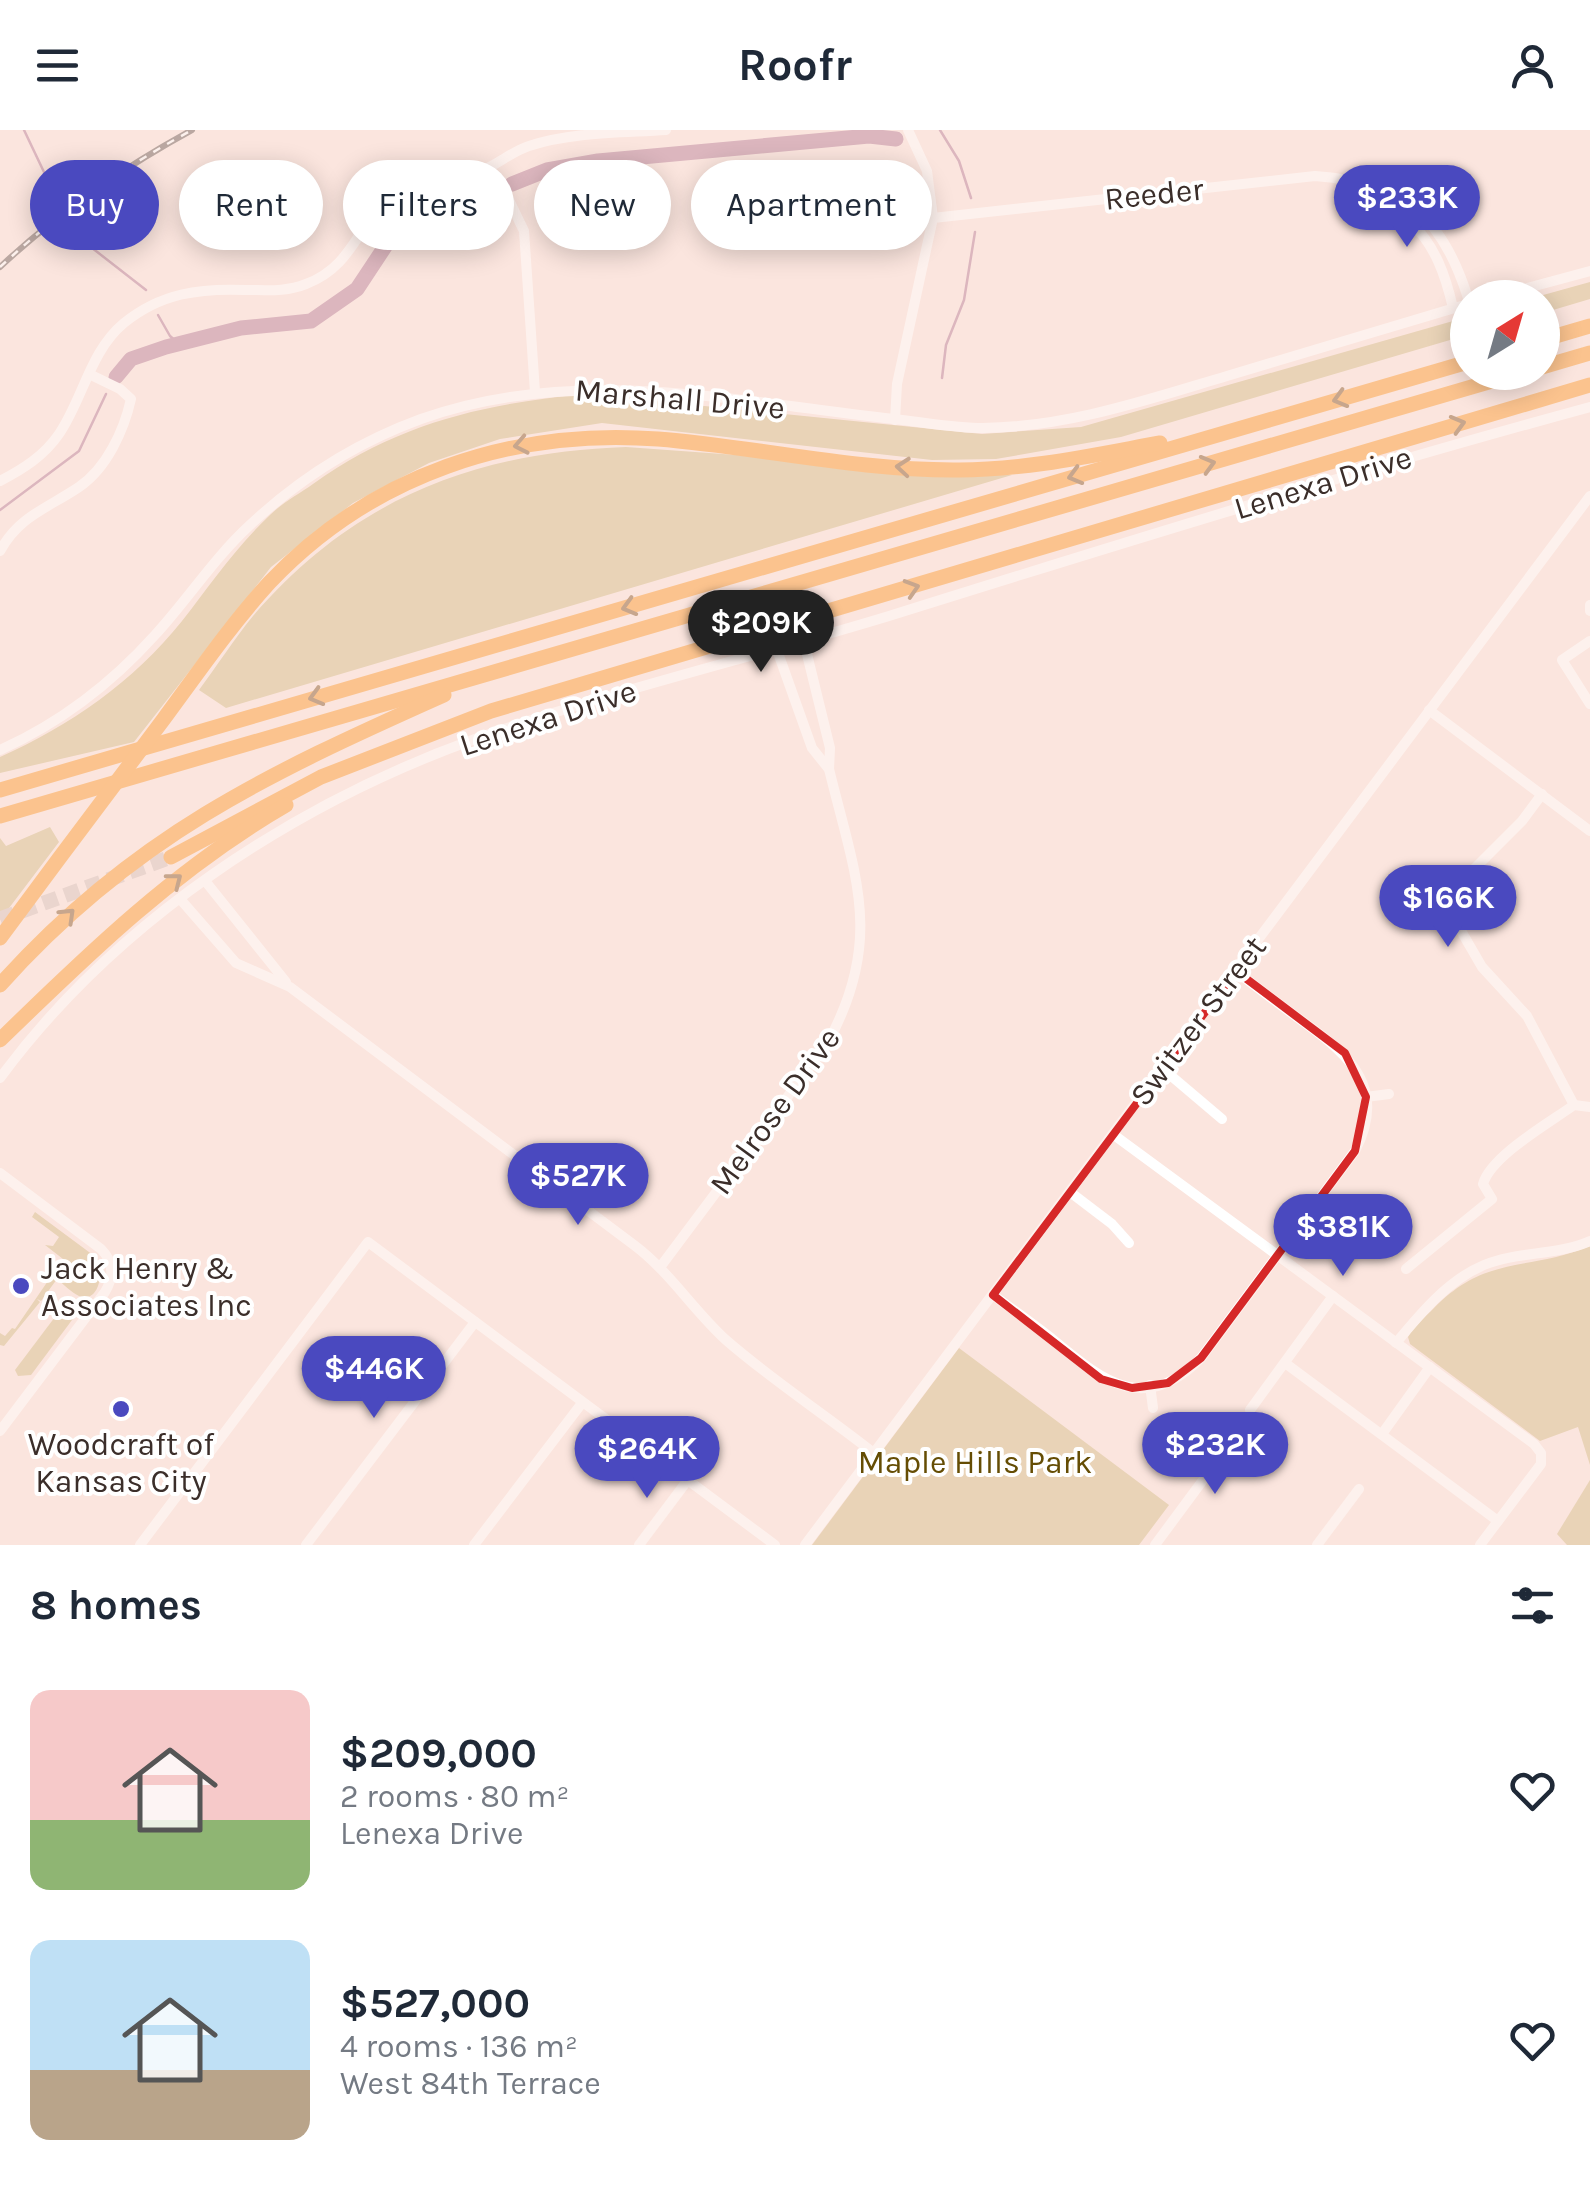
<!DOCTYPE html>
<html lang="en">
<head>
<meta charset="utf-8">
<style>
	body { margin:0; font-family:Karla,sans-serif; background:#f2f2f3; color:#1f2937; height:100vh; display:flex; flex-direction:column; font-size:38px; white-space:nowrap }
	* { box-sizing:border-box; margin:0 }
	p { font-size:32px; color:#747a83 }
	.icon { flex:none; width:55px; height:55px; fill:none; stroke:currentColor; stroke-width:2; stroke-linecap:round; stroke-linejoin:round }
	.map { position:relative; height:1415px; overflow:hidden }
	.sheet { display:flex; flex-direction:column; background:#fff; flex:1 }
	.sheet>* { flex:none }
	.guide { position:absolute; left:30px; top:30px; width:1000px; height:90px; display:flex; gap:20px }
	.needle { width:65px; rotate:37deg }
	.tools { position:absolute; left:1450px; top:150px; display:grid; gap:20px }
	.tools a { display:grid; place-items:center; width:110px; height:110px; border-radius:50%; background:#fff; box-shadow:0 5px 25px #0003; font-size:50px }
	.price { position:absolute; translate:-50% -85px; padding:0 22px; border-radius:35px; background:#4a49bf; color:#fff; font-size:32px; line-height:65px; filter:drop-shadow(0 2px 5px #0008) }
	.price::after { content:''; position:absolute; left:50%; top:60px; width:30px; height:22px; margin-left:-15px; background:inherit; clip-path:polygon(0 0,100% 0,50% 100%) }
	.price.active { background:#222; color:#fff }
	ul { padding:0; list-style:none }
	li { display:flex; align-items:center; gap:30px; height:250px; padding:0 30px }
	li span { display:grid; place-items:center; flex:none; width:280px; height:200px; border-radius:20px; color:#555 }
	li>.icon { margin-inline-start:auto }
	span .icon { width:120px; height:120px; fill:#fffc; stroke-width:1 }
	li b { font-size:42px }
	h2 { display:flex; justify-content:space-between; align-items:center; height:120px; padding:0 30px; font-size:42px }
	.chip { padding:0 35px; border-radius:45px; background:#fff; box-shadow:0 5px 25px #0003; font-size:35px; line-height:90px }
	.chip.active { background:#4a49bf; color:#fff }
	header { display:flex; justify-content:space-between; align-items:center; height:130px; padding:0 30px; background:#fff; font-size:45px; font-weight:700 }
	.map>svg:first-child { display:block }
	.green { fill:#d3bc87 }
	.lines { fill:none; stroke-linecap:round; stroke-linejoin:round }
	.stream { stroke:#b57c97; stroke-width:2.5 }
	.river { stroke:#b57c97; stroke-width:15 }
	.highway-tunnel { stroke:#d5c0ba; stroke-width:15; stroke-dasharray:15 8; stroke-linecap:butt }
	.minor { stroke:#fff; stroke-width:10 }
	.highway { stroke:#fb9a2d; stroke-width:15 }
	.rail-casing { stroke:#6b5c57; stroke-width:6 }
	.rail { stroke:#fff; stroke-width:2.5; stroke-dasharray:8; stroke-linecap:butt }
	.oneway { stroke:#88592b }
	.marked { fill:none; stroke:#d62828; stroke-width:8; stroke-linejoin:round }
	.poi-dot { fill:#4a49bf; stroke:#fff; stroke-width:4 }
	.labels { text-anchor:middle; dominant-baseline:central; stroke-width:8; stroke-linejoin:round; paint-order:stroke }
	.street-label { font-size:32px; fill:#3b2e2a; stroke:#fff }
	.poi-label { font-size:32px; fill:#3b2e2a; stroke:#fff; text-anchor:start }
	.park-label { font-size:32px; fill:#654d04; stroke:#fff }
</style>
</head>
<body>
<header><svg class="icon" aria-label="menu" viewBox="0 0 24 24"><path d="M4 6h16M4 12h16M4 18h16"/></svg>Roofr<svg class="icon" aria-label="person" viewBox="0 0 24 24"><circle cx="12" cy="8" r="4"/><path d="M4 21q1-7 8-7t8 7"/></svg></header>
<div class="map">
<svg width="1590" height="1415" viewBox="0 0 1590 1415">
	<rect width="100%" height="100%" fill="#fbe5de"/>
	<!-- green -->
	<g class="green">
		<polygon points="1590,152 1590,169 1543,183 1542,168 1536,167"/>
		<path d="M1467,187v18l-346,102 -125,22 -64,1 -330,-37 -102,16 -71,24 -76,40 -82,64 -137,175 -134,31v-16c70,-31 134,-76 182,-136 29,-37 53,-73 88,-106 12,-12 29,-21 43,-31 85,-61 170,-80 272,-90l397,40 99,-7z"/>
		<path d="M626,317l386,28 -786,233 -27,-18c18,-24 35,-51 54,-74 100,-117 223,-164 373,-169z"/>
		<polygon points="50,697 59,712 0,790 0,708 6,716"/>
		<path d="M35,1082l62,46c7,12 3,46 -18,38 -7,-3 -16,-12 -22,-17l-16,22 -4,-2 3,3 -36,44 -4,-1v-12l5,3 7,-8 3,1 48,-70 -18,-14 8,1 6,-9 -27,-20z"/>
		<path d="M1590,1116v219l-12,-38 -38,14 -130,-97 -2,-7c6,-11 17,-20 26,-29 53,-54 93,-36 156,-62z"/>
		<polygon points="67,1171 75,1177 75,1186 31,1245 18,1246 15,1240"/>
		<polygon points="959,1218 1169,1375 1139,1415 812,1415"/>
		<polygon points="1590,1350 1590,1415 1567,1415 1557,1404"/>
	</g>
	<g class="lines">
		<!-- stream -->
		<g class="stream">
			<polyline points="24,0 53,61"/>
			<polyline points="940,0 959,31 971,68"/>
			<polyline points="72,91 87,114 146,160"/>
			<polyline points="158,185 170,206 179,214"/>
			<polyline points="942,248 946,215 964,170 975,102"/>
			<polyline points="0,380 79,321 106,264"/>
		</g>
		<!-- river -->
		<g class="river">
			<polyline points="512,54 547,40 598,31 869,6 896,9"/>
			<polyline points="116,247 131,229 166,217 241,198 311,191 357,159 398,97 429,75 470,59"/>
		</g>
		<!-- highway-tunnel -->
		<polyline class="highway-tunnel" points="0,789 171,727"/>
		<!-- minor -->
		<g class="minor">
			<polyline points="476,43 509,70 524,101 535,262"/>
			<path d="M1374,60c11,13 23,21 36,32 25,22 36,55 43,86"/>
			<path d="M933,88l382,-42c87,6 127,39 153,122"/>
			<polyline points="1490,168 1590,141"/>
			<polyline points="895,290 897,254 933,88 927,41 908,0"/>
			<path d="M0,351c23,-12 44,-25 59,-47 24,-35 31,-83 65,-111 37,-30 76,-35 122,-33 21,0 40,2 60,-6 49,-18 52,-64 89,-91 28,-20 50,-11 80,-20 19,-5 35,-21 54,-27 43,-14 92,-13 137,-16"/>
			<path d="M0,421c19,-35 48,-43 79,-64 28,-19 45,-57 52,-88l-11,-10 -31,-15"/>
			<polyline points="1590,475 1590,481"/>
			<polyline points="1590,511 1562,530 1590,574"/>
			<polyline points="777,520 812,618 828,638"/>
			<polyline points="1429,580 1590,701"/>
			<path d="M0,620c60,-27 111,-66 155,-115 33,-36 59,-77 95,-110 49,-46 108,-83 171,-106 157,-56 321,-16 481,1 27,3 53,8 81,8 85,-1 163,-28 244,-52 80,-24 160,-48 241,-72"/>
			<polyline points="1542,664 1522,691 1470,743 1462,758 1460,799 1482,837 1527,886 1574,975"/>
			<polyline points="206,752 286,852"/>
			<path d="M181,770l55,63 54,24 344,258c36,27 59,65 92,95 47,41 100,75 149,114"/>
			<polyline points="1163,939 1222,989"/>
			<path d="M0,948c116,-157 292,-273 475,-339 135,-48 276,-81 414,-123 233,-73 466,-145 701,-209"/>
			<polyline points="1366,967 1389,964"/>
			<polyline points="1114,1005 1534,1314 1541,1323 1541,1334 1480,1415"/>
			<path d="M0,1043l101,76c13,13 13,28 4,43l-105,139"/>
			<polyline points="1070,1062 1112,1094 1129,1113"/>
			<path d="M661,1136l166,-222c58,-105 28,-168 2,-275l1,-21 -26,-106"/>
			<path d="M1406,1139l86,-70 -9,-15c8,-28 66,-61 91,-79l16,2"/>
			<path d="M993,1165c19,14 39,28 58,43 50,41 92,79 150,20l154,-207c32,-61 -3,-94 -50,-128 -23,-17 -46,-34 -69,-52"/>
			<path d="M1396,1213c24,-29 52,-63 88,-78 34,-14 72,-9 106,-24"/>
			<polyline points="1285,1233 1498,1391"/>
			<polyline points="1150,1255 1153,1278"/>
			<polyline points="1250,1280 1333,1166"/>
			<polyline points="1382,1304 1430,1237"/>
			<polyline points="140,1415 368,1112 775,1415"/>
			<polyline points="306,1415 475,1192"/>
			<polyline points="474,1415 582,1273"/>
			<polyline points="639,1415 687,1351"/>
			<polyline points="805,1415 1590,366"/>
			<polyline points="1155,1415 1243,1296"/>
			<polyline points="1317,1415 1359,1359"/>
		</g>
		<!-- highway -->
		<g class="highway">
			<polyline points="1542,210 1590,196"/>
			<polyline points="1542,237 1590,223"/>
			<polyline points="0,660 1468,232"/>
			<polyline points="0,686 1523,242"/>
			<polyline points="171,727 321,647 491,581 1590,255"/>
			<path d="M0,808c54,-73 108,-145 163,-218 34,-46 67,-94 106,-137 102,-108 243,-155 389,-144 100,8 200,32 301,31 67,0 135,-15 201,-27"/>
			<path d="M0,855c132,-148 267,-211 444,-290"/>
			<path d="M0,910c89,-87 177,-172 286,-235"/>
		</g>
		<!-- rail casing -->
		<g class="rail-casing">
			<path id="rail" d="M0,137c58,-54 122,-99 192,-137"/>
		</g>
		<!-- rail -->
		<use href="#rail" class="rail"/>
	</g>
	<!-- one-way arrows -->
	<defs><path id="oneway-chevron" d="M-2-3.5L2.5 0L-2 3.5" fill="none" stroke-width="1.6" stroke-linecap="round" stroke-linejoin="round" transform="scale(2.5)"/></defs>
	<g class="oneway">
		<use href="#oneway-chevron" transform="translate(1340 269) rotate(164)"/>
		<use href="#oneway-chevron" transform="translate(1458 294) rotate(-16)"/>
		<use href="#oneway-chevron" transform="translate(521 315) rotate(169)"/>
		<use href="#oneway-chevron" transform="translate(1208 334) rotate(-16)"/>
		<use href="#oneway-chevron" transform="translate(903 337) rotate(-175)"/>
		<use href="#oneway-chevron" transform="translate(1075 346) rotate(164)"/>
		<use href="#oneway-chevron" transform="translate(912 458) rotate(-17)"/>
		<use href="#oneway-chevron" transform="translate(629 477) rotate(164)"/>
		<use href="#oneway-chevron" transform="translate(316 567) rotate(164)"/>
		<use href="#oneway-chevron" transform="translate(175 750) rotate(-38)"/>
		<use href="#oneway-chevron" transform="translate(68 785) rotate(-44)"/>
	</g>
	<!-- marked area -->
	<path d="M0 0H1590V1415H0ZM1236,841l109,82 21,44 -11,54 -154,207 -33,25 -36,5 -31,-9 -108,-84z" fill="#fbe5de" fill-opacity=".55" fill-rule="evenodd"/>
	<path class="marked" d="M1236,841l109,82 21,44 -11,54 -154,207 -33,25 -36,5 -31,-9 -108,-84z"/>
	<!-- markers -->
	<g class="poi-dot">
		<circle cx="21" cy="1156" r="10"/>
		<circle cx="121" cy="1279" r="10"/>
	</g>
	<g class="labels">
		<!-- street labels -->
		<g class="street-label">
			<text transform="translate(1154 64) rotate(-6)">Reeder</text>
			<text transform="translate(680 269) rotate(5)">Marshall Drive</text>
			<text transform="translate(1323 353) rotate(-17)">Lenexa Drive</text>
			<text transform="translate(548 588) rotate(-18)">Lenexa Drive</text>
			<text transform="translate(1198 891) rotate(-53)">Switzer Street</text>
			<text transform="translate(775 981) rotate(-54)">Melrose Drive</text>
		</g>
		<!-- poi labels -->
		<g class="poi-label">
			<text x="41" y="1138">Jack Henry &amp;<tspan x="41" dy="37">Associates Inc</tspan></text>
			<text x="121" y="1314" text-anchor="middle">Woodcraft of<tspan x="121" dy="37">Kansas City</tspan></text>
		</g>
		<!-- park labels -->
		<g class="park-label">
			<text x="975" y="1332">Maple Hills Park</text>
		</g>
	</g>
</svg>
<div class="tools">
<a><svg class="needle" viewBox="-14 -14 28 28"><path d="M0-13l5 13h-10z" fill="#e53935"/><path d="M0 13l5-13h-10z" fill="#747a83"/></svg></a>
</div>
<b class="price" style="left:1407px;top:120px">$233K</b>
<b class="price active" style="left:761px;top:545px">$209K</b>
<b class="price" style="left:1448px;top:820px">$166K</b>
<b class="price" style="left:578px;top:1098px">$527K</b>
<b class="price" style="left:1343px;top:1149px">$381K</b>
<b class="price" style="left:374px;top:1291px">$446K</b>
<b class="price" style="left:1215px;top:1367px">$232K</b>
<b class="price" style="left:647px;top:1371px">$264K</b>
<div class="guide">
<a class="chip active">Buy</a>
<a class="chip">Rent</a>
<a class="chip">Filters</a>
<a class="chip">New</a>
<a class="chip">Apartment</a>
</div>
</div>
<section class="sheet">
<h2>8 homes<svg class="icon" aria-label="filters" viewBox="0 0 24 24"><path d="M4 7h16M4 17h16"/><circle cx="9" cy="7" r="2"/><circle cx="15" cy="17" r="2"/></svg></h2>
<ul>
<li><span style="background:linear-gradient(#f6c9c9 65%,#8fb573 0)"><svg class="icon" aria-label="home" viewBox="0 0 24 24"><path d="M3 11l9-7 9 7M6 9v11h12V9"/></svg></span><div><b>$209,000</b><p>2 rooms · 80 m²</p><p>Lenexa Drive</p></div><svg class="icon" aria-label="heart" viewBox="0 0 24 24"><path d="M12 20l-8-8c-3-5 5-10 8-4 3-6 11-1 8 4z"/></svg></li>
<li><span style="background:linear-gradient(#bfe0f5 65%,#b9a48a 0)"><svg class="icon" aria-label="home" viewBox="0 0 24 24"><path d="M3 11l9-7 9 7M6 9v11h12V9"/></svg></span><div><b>$527,000</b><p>4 rooms · 136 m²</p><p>West 84th Terrace</p></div><svg class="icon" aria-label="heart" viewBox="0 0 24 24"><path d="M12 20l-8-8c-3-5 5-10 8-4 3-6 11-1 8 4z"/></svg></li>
</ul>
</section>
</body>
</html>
